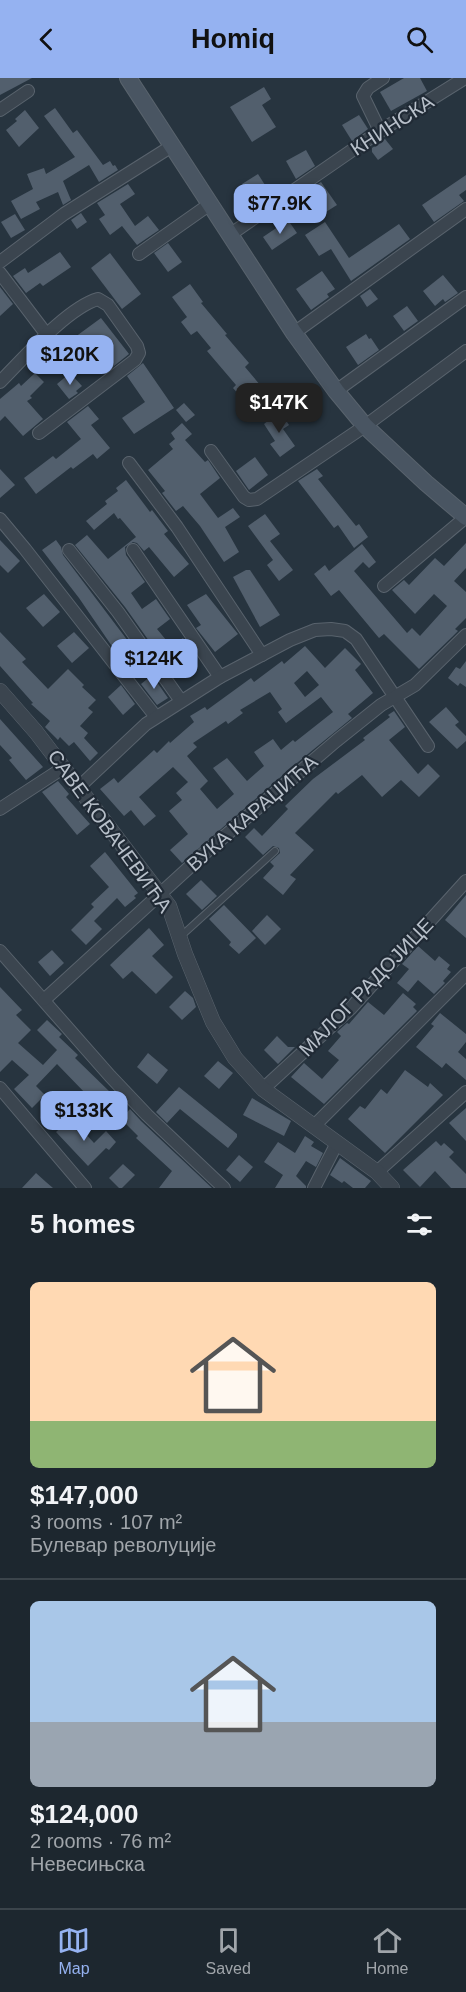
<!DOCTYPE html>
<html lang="en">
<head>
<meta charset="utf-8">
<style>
	body { margin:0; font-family:Helvetica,sans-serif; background:#2a333b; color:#f1f3f6; height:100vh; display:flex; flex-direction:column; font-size:22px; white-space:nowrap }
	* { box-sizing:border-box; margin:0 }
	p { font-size:20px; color:#a0a5aa }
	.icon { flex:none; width:33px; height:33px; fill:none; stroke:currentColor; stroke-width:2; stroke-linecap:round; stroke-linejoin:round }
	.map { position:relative; height:1110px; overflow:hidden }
	.side { display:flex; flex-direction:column; background:#1d272f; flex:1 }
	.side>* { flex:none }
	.price { position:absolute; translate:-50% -51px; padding:0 14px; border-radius:12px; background:#95b2f1; color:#111; font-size:20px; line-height:39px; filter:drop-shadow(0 2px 3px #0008) }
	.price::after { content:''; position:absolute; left:50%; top:36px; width:18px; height:14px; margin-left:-9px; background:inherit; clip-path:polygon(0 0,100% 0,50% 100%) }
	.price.selected { background:#222; color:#fff }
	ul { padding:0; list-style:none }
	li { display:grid; align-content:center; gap:12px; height:318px; padding:0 30px }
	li+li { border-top:2px solid #3b444b }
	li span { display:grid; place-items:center; height:186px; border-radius:9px; color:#555 }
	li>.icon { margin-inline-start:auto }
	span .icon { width:108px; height:108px; fill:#fffc; stroke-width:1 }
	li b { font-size:26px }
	h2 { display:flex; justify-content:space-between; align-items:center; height:72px; padding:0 30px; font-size:26px }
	header { display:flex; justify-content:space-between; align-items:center; height:78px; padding:0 30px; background:#95b2f1; color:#111; font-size:27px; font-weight:800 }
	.dock { display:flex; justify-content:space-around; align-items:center; height:84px; border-top:2px solid #3b444b; background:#1d272f; font-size:16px; color:#a0a5aa }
	.dock a { display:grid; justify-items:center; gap:3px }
	.dock .selected { color:#95b2f1 }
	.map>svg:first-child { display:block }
	.building { fill:#525f6d; fill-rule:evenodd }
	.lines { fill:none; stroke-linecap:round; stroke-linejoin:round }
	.service-casing { stroke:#59636d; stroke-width:8 }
	.minor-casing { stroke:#59636d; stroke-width:14 }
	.tertiary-casing { stroke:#59636d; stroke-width:16 }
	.secondary-casing { stroke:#59636d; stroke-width:18 }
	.service { stroke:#3b454f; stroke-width:6 }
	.minor { stroke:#3b454f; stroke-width:12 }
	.tertiary { stroke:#3b454f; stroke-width:15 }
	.secondary { stroke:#495562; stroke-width:16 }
	.labels { text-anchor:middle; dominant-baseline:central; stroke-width:4.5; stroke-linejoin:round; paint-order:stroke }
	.street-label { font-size:20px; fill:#b8c0ca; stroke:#202a35 }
</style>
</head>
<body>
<header><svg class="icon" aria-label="back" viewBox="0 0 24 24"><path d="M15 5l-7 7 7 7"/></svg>Homiq<svg class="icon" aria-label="search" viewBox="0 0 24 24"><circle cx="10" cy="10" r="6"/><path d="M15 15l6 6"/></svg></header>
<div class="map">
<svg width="466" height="1110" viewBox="0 0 466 1110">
	<rect width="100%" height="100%" fill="#27343f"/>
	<!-- building -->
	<g class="building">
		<polygon points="0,0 32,0 0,17"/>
		<polygon points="404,0 420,0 427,13 391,33 380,14"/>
		<polygon points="264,9 271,21 262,27 276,49 252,64 230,29"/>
		<polygon points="55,30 73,55 77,52 103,87 110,83 113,88 115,87 118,92 99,104 89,87 63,103 71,122 63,127 58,114 36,124 40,131 21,141 11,123 33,111 27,96 44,90 46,96 75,79 44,38"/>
		<polygon points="25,32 39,50 19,69 6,52 17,43 15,41"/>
		<polygon points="359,37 368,51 352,63 342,47"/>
		<polygon points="385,61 393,71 378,82 372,74 372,70"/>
		<polygon points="306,72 315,88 296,101 286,83"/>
		<polygon points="258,96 272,118 256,129 242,106"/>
		<polygon points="466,97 466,112 459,117 464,123 434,144 422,127"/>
		<polygon points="321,104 337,127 318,139 303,116"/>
		<polygon points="128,106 135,116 120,126 135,148 148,138 159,152 137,167 122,148 110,157 99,141 105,137 97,125"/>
		<polygon points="81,135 87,144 77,151 71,142"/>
		<polygon points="15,136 25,152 11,160 1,144"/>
		<polygon points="288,142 297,155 272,172 263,159"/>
		<polygon points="325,144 349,180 399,146 410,161 351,203 331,171 319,178 305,157"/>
		<polygon points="168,165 182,184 168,194 154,175"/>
		<polygon points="60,174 71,189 43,208 40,205 26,215 13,198 25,190 28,195"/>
		<polygon points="110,175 141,216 122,231 91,190"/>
		<polygon points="322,193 335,211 327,216 329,219 311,232 296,211"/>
		<polygon points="443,197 458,215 445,224 443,221 435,228 423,213"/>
		<polygon points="190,206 203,224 201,225 227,256 225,257 249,285 245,289 266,314 249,328 233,310 236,307 207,273 211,270 197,253 191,257 181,244 187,239 172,219"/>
		<polygon points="0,209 13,226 0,238"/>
		<polygon points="370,211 378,221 367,229 360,218"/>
		<polygon points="407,228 418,243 404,253 393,238"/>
		<polygon points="101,240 129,276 109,292 91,270 66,291 52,274 69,260 71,262"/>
		<polygon points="366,256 369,261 371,260 379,272 358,287 346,269"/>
		<polygon points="143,285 174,330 134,356 122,340 145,324 127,298"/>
		<polygon points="35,295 44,304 30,318 32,320 27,323 43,341 23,358 5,338 0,343 0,321 19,305 21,308"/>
		<polygon points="70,295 82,308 76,313 78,315 69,321 57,306"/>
		<polygon points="184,325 195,337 186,344 176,332"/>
		<polygon points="88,328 99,341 91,347 110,370 97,381 93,376 73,391 71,389 36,416 24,400 53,378 56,381 81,361 67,344"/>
		<polygon points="280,333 289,347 283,351 295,368 280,379 270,366 275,363 264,346"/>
		<polygon points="182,345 192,356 185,362 205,384 208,382 220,400 200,416 218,440 233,430 240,439 225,449 239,474 224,484 200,448 183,428 176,433 162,415 165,413 148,392 173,371 169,366 175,361 171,355"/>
		<polygon points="255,379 268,397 249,412 236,393"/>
		<polygon points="0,391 15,407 0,420"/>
		<polygon points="317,391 323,398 318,401 356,448 359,446 368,459 354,470 338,447 334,450 298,403"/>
		<polygon points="126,402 150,434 152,432 168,453 164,456 189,486 174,499 149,469 144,473 137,465 133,464 125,469 126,477 145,504 131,515 142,531 156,521 170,541 157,551 171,568 183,560 195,578 171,594 125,529 75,467 87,457 108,481 136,459 120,440 118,441 114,435 94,452 86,443 107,426 105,423 118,413 116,410"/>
		<polygon points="265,436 280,456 270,463 293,492 279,503 267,487 273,482 248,448"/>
		<polygon points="0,462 20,483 8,495 0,487"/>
		<polygon points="56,462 61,469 63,477 131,567 118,577 79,520 42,472"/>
		<polygon points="466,465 466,490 454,503 466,514 466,540 455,551 458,553 452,559 419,591 384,556 379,560 339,512 331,518 314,496 325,487 329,493 362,466 376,484 369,490 363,484 354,493 407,555 412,550 420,558 447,528 434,516 415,536 392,512 404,502 409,507 435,480 444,488"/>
		<polygon points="246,492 250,492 280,537 260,549 233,499"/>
		<polygon points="44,516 60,534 43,549 26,530"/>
		<polygon points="206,516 238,556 215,574 196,550 201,547 187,527"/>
		<polygon points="0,554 26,581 22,584 48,611 68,591 84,607 82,609 96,622 88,630 93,634 80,648 88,655 84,660 98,675 90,683 74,664 69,668 60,659 58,662 45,649 50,643 31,626 33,625 0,588"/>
		<polygon points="74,554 89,570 72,585 57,568"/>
		<path d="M305,568l20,22 20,-20 16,16 -6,6 18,23 -25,21 4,4 -60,49 -110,96 -12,-13 18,-16 -19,-23 13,-11 -6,-7 12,-11 -15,-15 -34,30 17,19 -12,10 -13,-16 -7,6 -24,-27 14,-11 4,5 36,-33 3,3 12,-12 1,2 24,-21 -4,-6 15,-9 2,3 44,-32 3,4 28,-21 2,3zM307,593l12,14 -14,12 -11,-14zM270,614l12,17 -4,3 8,11 35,-26 12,15 -38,30 -2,-2 -12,10 -8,-11 -19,13 10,14 -17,15 -20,-23 -14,10 21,26 -17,15 -17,-20 8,-8 -21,-25 10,-9 -4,-4 33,-22 2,3 15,-11 -3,-3z"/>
		<polygon points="466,583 466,609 460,605 458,608 448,600 456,589 460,591"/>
		<polygon points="152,597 168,620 157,627 141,606"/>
		<polygon points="121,607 135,626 123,637 108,619"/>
		<polygon points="446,629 459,644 455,647 466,658 466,663 457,671 429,644"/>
		<polygon points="394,633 405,649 389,662 418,696 428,686 440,698 419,719 401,702 382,719 362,697 338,716 336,714 295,755 314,772 290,797 296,801 283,817 263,800 274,788 270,784 280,775 279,770 273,768 263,777 245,759 254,750 262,758 288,731 285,728 313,701 365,662 363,660 390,639 388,637"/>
		<polygon points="0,641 43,689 26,702 9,682 12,680 0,667"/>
		<polygon points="58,703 69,716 66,719 90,746 77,757 42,714"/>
		<polygon points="105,774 138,815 134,818 136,820 125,829 117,820 94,843 102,851 86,867 71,852 94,829 91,826 109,809 90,788"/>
		<polygon points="201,802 217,818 202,832 186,816"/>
		<polygon points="466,817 466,860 445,842"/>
		<polygon points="224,827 256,860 239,876 229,867 231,864 209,841"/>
		<polygon points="267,837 281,851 265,867 252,853"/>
		<polygon points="149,850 164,867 152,878 173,899 156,916 132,893 123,901 110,887"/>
		<polygon points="418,868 435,883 439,878 450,887 447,891 451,894 443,903 445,905 434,916 418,902 408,914 397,905 409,891 402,886"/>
		<polygon points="52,872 64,885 50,898 38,884"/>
		<polygon points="0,909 22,932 16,937 31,952 18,965 43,987 57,972 37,952 47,942 62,956 59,959 78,977 75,980 111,1015 102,1025 89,1014 87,1017 57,986 36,1008 45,1017 32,1030 14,1011 29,997 12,982 0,994"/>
		<polygon points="185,913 193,920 196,929 182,942 169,929"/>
		<polygon points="403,915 416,926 413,929 417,933 324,1026 291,999 304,985 322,1001 339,982 328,973 341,958 337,954 347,945 349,946 368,924 384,937"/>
		<polygon points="440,935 466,956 466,964 458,974 466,981 466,1002 446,985 442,990 416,969 434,948 431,946"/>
		<polygon points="277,958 288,969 295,969 278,986 264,972"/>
		<polygon points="148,975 168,992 157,1006 137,989"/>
		<polygon points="218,983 233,995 219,1011 204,998"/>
		<polygon points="405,992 428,1009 430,1005 443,1017 385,1075 348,1041 360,1028 365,1031 381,1011 387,1016"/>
		<polygon points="179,1009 237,1056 237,1059 228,1070 180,1031 167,1045 156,1034"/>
		<polygon points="252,1020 291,1043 284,1058 243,1037"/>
		<polygon points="466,1030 466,1063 449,1045"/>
		<polygon points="130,1031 141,1043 212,1110 159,1110 172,1093 136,1060 138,1058 121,1041"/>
		<polygon points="71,1040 94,1065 106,1053 116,1064 109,1072 106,1070 88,1088 56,1054"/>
		<polygon points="305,1058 314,1064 311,1068 323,1075 316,1089 306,1083 296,1098 306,1108 306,1110 275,1110 283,1097 264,1084 278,1064 295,1075"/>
		<polygon points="436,1063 441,1068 444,1065 454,1074 449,1079 466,1096 466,1110 451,1110 435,1093 420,1109 403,1092"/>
		<polygon points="239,1077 253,1089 240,1104 226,1092"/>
		<polygon points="340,1080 371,1103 365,1110 353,1110 344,1103 342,1105 330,1097"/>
		<polygon points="123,1086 135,1097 122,1110 119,1110 109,1100"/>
		<polygon points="36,1095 46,1104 53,1110 22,1110"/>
	</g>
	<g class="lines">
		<!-- service casing -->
		<g class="service-casing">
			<polyline id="service" points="180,859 275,773"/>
		</g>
		<!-- minor casing -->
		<g class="minor-casing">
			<g id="minor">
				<polyline points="0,32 28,13"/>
				<polyline points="380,53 363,18 368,10 383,0"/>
				<polyline points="231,156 380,53 465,0"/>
				<polyline points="139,176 210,126"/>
				<polyline points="0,184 64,136 172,68"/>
				<polyline points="0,195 47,257"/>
				<polyline points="294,255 466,131"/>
				<path d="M0,304c24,-24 67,-74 98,-83l10,6 29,41 2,7 -4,7 -96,73"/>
				<polyline points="336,313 466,219"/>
				<polyline points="211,373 244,419 249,422 257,421 365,348 466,273"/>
				<polyline points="129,385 177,449 262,577"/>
				<polyline points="0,441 25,471 156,639"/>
				<polyline points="69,472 118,534 181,623"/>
				<polyline points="133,472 220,599"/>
				<polyline points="384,508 466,439"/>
				<polyline points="79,709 146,646 220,599 290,562 315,552 331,551 345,553 356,561 428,668"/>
				<polyline points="0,731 63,690"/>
				<polyline points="0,873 110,998 147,1037 224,1110"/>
				<polyline points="44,922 206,774 336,663 381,627 415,607 466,557"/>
				<polyline points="0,1010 85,1110"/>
				<polyline points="263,1011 351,930 466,803"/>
				<polyline points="314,1048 466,896"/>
				<polyline points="377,1094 466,1014"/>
				<polyline points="314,1110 337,1065"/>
			</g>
		</g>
		<!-- tertiary casing -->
		<g class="tertiary-casing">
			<polyline id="tertiary" points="0,613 36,654 169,828 185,876 213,944 235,980 263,1011 377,1094 392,1110"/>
		</g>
		<!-- secondary casing -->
		<g class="secondary-casing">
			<polyline id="secondary" points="128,0 294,255 336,313 365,348 426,405 466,439"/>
		</g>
		<!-- service -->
		<use href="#service" class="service"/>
		<!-- minor -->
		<use href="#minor" class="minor"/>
		<!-- tertiary -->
		<use href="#tertiary" class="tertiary"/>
		<!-- secondary -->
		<use href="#secondary" class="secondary"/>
	</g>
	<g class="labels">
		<!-- street labels -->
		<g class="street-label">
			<text transform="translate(392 47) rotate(-33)">КНИНСКА</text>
			<text transform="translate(252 735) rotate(-41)">ВУКА КАРАЏИЋА</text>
			<text transform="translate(110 753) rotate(54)">САВЕ КОВАЧЕВИЋА</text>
			<text transform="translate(366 909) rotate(-46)">МАЛОГ РАДОЈИЦЕ</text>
		</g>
	</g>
</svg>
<b class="price" style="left:280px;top:157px">$77.9K</b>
<b class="price" style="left:70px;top:308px">$120K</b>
<b class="price selected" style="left:279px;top:356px">$147K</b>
<b class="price" style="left:154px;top:612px">$124K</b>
<b class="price" style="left:84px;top:1064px">$133K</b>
</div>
<section class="side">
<h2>5 homes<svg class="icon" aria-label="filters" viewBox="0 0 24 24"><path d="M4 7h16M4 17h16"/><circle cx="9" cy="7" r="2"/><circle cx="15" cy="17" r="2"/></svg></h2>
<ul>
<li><span style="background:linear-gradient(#ffd9b3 75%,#8fb573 0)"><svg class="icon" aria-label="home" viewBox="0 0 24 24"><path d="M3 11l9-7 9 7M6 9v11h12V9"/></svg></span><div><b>$147,000</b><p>3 rooms · 107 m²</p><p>Булевар револуције</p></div></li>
<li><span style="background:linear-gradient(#a9c7e8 65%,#9aa5b1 0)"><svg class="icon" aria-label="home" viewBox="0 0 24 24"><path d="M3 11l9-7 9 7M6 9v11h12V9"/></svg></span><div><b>$124,000</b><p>2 rooms · 76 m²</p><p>Невесињска</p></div></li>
</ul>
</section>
<nav class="dock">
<a class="selected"><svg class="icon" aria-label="map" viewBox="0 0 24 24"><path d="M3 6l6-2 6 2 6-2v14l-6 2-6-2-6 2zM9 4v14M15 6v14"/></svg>Map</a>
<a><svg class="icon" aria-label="saved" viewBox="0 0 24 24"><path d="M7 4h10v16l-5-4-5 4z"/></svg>Saved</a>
<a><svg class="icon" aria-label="home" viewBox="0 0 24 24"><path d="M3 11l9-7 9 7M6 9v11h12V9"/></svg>Home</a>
</nav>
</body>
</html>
